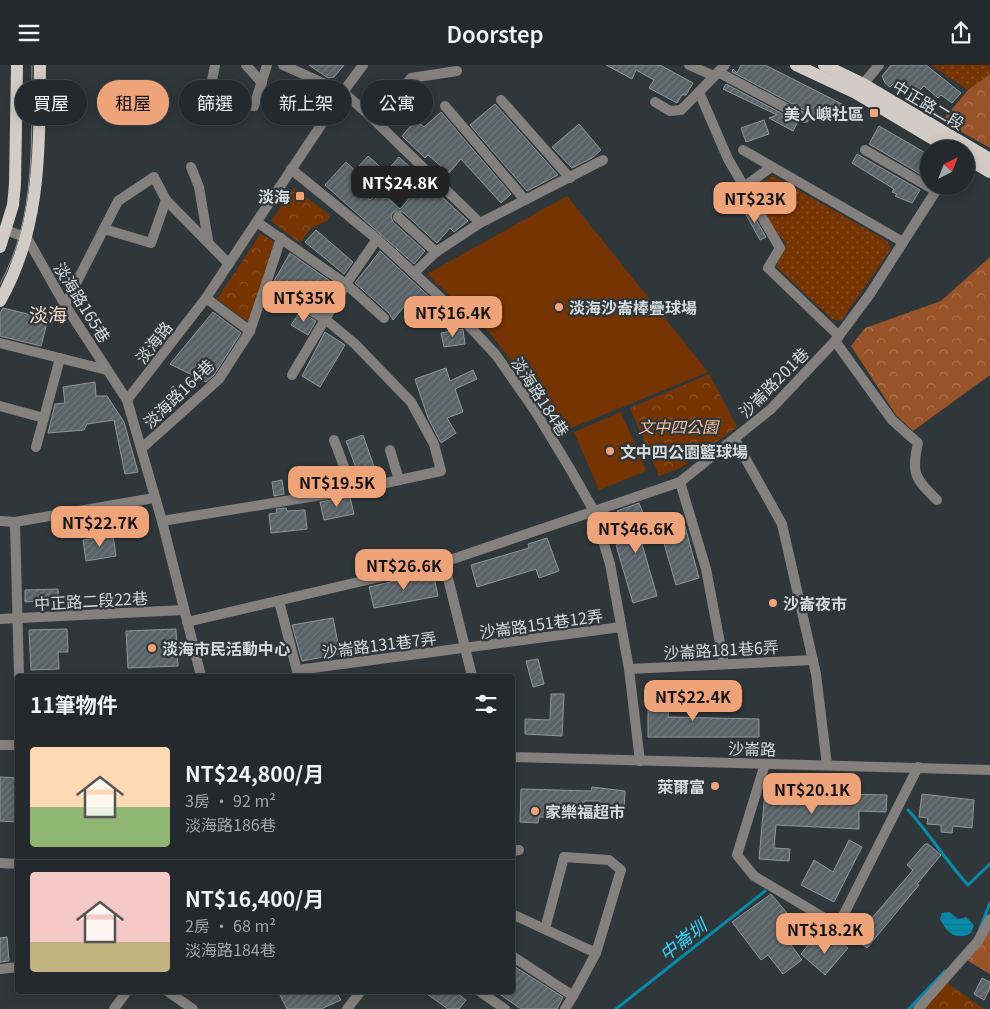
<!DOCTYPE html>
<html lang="zh-TW">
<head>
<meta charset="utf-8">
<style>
	body { margin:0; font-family:Georgia,"Noto Sans TC",serif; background:#2b3134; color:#f1f3f6; height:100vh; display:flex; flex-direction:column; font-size:19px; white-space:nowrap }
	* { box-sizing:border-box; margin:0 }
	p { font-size:16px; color:#a3a6a9 }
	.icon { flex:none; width:28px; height:28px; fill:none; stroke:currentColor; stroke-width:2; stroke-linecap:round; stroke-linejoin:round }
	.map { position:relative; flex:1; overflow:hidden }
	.panel { position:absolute; left:15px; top:609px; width:500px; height:320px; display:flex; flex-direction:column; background:#23292c; border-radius:5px; box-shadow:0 2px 12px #0003,0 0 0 1px #404548 }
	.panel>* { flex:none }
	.top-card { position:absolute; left:15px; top:15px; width:500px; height:45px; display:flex; gap:10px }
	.needle { width:32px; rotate:42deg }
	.tools { position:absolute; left:920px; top:75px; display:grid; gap:10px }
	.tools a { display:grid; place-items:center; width:55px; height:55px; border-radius:50%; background:#23292c; box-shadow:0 2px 12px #0003,0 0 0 1px #404548; font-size:25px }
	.price { position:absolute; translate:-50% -42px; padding:0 11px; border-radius:10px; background:#efa378; color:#111; font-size:16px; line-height:32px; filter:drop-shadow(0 1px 2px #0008) }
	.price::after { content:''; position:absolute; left:50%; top:30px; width:15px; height:11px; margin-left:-8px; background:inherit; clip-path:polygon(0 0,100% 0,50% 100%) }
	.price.on { background:#222; color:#fff }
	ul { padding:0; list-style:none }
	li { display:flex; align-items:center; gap:15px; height:125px; padding:0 15px }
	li+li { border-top:1px solid #404548 }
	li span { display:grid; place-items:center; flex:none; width:140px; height:100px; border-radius:5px; color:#555 }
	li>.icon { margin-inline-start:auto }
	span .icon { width:60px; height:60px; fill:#fffc; stroke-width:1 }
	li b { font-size:21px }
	h2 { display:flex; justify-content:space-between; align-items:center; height:60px; padding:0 15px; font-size:21px }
	.tag { padding:0 18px; border-radius:22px; background:#23292c; box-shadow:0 2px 12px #0003,0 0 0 1px #404548; font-size:18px; line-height:45px }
	.tag.on { background:#efa378; color:#111 }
	header { display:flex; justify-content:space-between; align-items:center; height:65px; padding:0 15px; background:#23292c; font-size:22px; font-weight:600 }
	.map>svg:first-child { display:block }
	.grass { fill:url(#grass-dots) }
	.forest { fill:url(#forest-crowns) }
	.park { fill:url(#park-crowns) }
	.pitch { fill:#753401 }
	.water { fill:url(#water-rules) }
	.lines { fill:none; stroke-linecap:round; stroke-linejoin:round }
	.stream { stroke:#078bab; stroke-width:3 }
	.building { fill:url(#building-hatch); stroke:#8e989b }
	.minor { stroke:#84807e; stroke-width:10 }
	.major { stroke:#d3cbc6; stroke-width:12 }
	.tram { stroke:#8e9497; stroke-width:1 }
	.poi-dot { fill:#efa378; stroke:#2f373a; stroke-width:2 }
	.labels { text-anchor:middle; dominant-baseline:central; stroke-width:4.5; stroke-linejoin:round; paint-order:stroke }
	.street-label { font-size:16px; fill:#d6dbdd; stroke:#2f373a }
	.poi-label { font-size:16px; font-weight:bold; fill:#d6dbdd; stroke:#2f373a; text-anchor:start }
	.park-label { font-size:16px; font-style:italic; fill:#fabe9d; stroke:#2f373a }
	.water-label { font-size:18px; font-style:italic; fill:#35d3fe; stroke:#2f373a }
	.quarter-label { font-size:19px; fill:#f5d7c7; stroke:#2f373a }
</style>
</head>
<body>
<header><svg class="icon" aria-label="menu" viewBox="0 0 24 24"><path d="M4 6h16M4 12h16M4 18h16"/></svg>Doorstep<svg class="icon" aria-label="share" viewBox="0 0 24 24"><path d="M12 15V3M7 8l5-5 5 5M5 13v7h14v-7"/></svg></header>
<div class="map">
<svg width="990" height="944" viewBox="0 0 990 944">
	<defs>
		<pattern id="grass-dots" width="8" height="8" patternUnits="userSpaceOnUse" patternTransform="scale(1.25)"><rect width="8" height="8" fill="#753401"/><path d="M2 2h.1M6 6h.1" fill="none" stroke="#885126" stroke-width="1.8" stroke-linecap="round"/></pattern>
		<pattern id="forest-crowns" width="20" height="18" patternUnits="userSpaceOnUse" patternTransform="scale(1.25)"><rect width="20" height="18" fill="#985329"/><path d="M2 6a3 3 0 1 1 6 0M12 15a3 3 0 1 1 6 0" fill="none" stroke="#aa7352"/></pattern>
		<pattern id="park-crowns" width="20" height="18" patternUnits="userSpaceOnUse" patternTransform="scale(1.25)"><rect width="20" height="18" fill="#753401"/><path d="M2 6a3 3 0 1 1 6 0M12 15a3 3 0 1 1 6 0" fill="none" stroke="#885126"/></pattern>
		<pattern id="water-rules" width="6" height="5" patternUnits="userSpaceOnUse" patternTransform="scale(1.25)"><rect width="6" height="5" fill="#078bab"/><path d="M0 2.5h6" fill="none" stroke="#1b7186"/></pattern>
		<pattern id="building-hatch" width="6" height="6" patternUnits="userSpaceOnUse" patternTransform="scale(1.25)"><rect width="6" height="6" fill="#596266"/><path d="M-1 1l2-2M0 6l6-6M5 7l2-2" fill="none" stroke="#70787b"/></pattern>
	</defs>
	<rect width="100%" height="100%" fill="#2f373a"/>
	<!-- grass -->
	<g class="grass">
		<polygon points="931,0 990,0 990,9 968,25"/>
		<polygon points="771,112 777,113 887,176 891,184 841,256 832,254 777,202 779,192 787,179 774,164 751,124"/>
	</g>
	<!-- forest -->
	<g class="forest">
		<polygon points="990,9 990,83 942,56 968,25"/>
		<polygon points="990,192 990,310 913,366 896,350 851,281 865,263 941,236"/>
		<polygon points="990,864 990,909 965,894"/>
	</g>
	<!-- park -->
	<g class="park">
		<polygon points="294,123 330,150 327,156 311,163 300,178 271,156"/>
		<polygon points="261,168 276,179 249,258 217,234"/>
		<polygon points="709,309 737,362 682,402 659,411 630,343"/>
		<polygon points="946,917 984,944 922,944"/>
	</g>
	<!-- pitch -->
	<g class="pitch">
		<polygon points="567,131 708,307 559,368 530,321 490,268 427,209"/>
		<polygon points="621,347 646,406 599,425 574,367"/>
	</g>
	<!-- water -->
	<path class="water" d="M949,847l9,7 8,-2 8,8 -3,8c-15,8 -24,0 -31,-14l2,-6z"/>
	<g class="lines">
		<!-- stream -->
		<g class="stream">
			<path d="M908,745c22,24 38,51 60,75l22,-21"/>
			<polyline points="980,863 990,838"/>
			<polyline points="616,944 765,826"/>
			<polyline points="909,944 945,906"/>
		</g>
	</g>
	<!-- building -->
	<g class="building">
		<polygon points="309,0 344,0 334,12 328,13"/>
		<polygon points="606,0 660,0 693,18 686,30 682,30 677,38 649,23 654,15 636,5 632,14"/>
		<polygon points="741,0 765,0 842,39 836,51 827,47 823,55 732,7 733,4 737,8"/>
		<polygon points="891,0 926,0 961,28 952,38 941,30 938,33 924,21 917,28 897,15 890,22 885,18 882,11"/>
		<polygon points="726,19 798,57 793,66 769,53 777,50 723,24"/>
		<polygon points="495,39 496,40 558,110 527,126 470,60"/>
		<polygon points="441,47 511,129 501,138 461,94 449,108 428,90 425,93 402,71 416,55 424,62"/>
		<polygon points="764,55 769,69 746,77 741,63"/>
		<polygon points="579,59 601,85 592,93 572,103 552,82"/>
		<polygon points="879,61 929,90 927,113 869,79"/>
		<polygon points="857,89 920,125 912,138 895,131 897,129 892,127 894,124 852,98"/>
		<polygon points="368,91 388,109 379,119 359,101"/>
		<polygon points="399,92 468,156 454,167 450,163 437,178 403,147 393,147 391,151 393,157 425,186 414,199 325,120 346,97 359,109 351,118 370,135 379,125 400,144 413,129 387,106"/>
		<polygon points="749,143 766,172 760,175 744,146"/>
		<polygon points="316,165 353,197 344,209 305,177"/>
		<polygon points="380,186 436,238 430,246 424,241 420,245 409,236 393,255 389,248 355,218"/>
		<polygon points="290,188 337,221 323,245 274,216"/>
		<polygon points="3,243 48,254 41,281 0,271 0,248"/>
		<polygon points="213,247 241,268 214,310 206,317 170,299"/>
		<polygon points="300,247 316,256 308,270 291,260"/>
		<polygon points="463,264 465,279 444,282 441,268"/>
		<polygon points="325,267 345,280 320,322 302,311"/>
		<polygon points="446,303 450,316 473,305 477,314 455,324 463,347 447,353 456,368 441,378 428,353 415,314"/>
		<polygon points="95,317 96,331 107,331 124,357 138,407 125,409 114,355 87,359 84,365 48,368 55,339 65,338 63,322"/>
		<polygon points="173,321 181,327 158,356 150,349"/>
		<polygon points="363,370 378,413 361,416 346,376"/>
		<polygon points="282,415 284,429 274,431 272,417"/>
		<polygon points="350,432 354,449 324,455 320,437"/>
		<polygon points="639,438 654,475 642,479 657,531 633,538 616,480 630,476 617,446"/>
		<polygon points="286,443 287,446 305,445 307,464 271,468 269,449 277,448 276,444"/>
		<polygon points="685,461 699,513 676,520 661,468"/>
		<polygon points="113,470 116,491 86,496 83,475"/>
		<polygon points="547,473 559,506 539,513 536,504 477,522 471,500 529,483 528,479"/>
		<polygon points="433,507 438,531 374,543 369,522"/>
		<polygon points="58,524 59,535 25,537 25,525"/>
		<polygon points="333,553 340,589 302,596 292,560"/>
		<polygon points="67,564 68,587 58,587 59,604 31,605 29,565"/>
		<polygon points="176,564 178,601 128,603 126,566"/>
		<polygon points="538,594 544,619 533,622 526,596"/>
		<polygon points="648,623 670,624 668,652 759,654 759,672 648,672"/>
		<polygon points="551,629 564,629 562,671 525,669 525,654 550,655"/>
		<polygon points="0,712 18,713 16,757 0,756"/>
		<polygon points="592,722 625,726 624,748 601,749 600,736 584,736 584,738 549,739 548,752 539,752 538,758 520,757 521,724 591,726"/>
		<polygon points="765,727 887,730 886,747 859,746 859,764 776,760 774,783 790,784 789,796 759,794"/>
		<polygon points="922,729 974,735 972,763 953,761 952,768 941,767 941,760 927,759 928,753 919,752"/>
		<polygon points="849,775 862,782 834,837 801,820 814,795 833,807"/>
		<polygon points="925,779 928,779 941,790 917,819 919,820 867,883 855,873 913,805 907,800"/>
		<polygon points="771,829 797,860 784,870 802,895 783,909 768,890 761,895 732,857"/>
		<polygon points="7,872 9,896 0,897 0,873"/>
		<polygon points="834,872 848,883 825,910 801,889 812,875 823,885"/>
		<polygon points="512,900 563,932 557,944 521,944 495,926 512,926"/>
		<polygon points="982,913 990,917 990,923 984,935 974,929"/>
		<polygon points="278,926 336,926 341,935 321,944 287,944"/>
		<polygon points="423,926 454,926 466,935 459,944 448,944"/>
	</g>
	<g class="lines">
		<!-- minor -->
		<g class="minor">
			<polyline points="215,0 209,31 254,41 267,0"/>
			<polyline points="246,0 262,18"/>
			<polyline points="283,0 343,27 368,49 480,158"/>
			<polyline points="689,0 714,11"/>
			<polyline points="725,0 699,27 728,94 780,183 768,203 839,271"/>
			<polyline points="718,7 805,53"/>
			<polyline points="859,24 879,0"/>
			<polyline points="501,35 570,113"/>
			<polyline points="655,37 670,46 681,45 699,27"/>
			<polyline points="445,41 525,135"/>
			<polyline points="368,49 399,28 411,13 457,6"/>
			<polyline points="743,85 903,177"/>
			<polyline points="865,85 936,126"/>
			<polyline points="191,102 199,122 208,175"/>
			<polyline points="291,104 377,174 459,250 496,290 535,346 569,402 594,446 610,499 629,604 640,696"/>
			<polyline points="744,122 771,102"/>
			<polyline points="398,152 436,187"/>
			<polyline points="257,157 346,219 377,174"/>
			<polyline points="104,164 151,178 166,135 229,199"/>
			<polyline points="6,165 27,173 65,240 127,335 162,456 201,611"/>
			<polyline points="414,208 436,187 480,158 603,95"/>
			<polyline points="266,219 281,173"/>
			<polyline points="65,240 118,136 154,112 166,135"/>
			<path d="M835,276l57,79 26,23c-7,31 -3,35 19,57"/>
			<polyline points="0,278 107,305"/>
			<polyline points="292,310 346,219 384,253"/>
			<polyline points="127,335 206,233 343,27 363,0"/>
			<polyline points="0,341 44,353 60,293"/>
			<polyline points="334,375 353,425"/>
			<polyline points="735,375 782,459 816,609 827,700"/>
			<polyline points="36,382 44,353"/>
			<polyline points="142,383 219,314 250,266"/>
			<polyline points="390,385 399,415"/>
			<polyline points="680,417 706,504 724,599"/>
			<polyline points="0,456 15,457 154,433"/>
			<polyline points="162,456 353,425 441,406 434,379 411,337 355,279 325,254 266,219 250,266 206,233"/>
			<polyline points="15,457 19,611"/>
			<polyline points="444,497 472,611"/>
			<polyline points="279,536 298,610"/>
			<polyline points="0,554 184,545"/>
			<polyline points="187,557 444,497 680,417 771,344 835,276 870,229 939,121"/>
			<polyline points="629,604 813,595"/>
			<polyline points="297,605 621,562"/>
			<polyline points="0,680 18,680"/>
			<polyline points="512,692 990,705"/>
			<polyline points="765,699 737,790 754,811 838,861 918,702"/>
			<polyline points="512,786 519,785"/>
			<polyline points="0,798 18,799"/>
			<polyline points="512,849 596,888 621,805 609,795 564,792 545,864"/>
			<polyline points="512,891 573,931 596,888"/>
			<polyline points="0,904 18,902"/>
			<polyline points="167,926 193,944"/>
			<polyline points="479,926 505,944"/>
			<polyline points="114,944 127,926"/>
			<polyline points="347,944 361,926"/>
			<polyline points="565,944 573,931"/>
			<polyline points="918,944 978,876 990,854"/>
		</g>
		<!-- major -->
		<g class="major">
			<polyline points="796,0 856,28 950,84"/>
			<polyline points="824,0 863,19 990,94"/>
			<polyline points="966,93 990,107"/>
			<polyline points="0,182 13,140 15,119 17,0"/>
			<path d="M0,236c42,-74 39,-154 40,-236"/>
		</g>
		<!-- tram -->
		<path class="tram" d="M0,219c37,-67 31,-145 32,-219"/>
	</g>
	<!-- markers -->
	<g class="poi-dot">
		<rect x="869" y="43" width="10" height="10" rx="2.5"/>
		<rect x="295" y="126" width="10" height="10" rx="2.5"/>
		<circle cx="559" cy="242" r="5"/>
		<circle cx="610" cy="386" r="5"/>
		<circle cx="773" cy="538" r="5"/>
		<circle cx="152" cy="583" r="5"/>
		<circle cx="715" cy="721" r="5"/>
		<circle cx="535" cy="746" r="5"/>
	</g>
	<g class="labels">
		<!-- street labels -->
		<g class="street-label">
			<text transform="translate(929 39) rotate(31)">中正路二段</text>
			<text transform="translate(83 237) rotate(58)">淡海路165巷</text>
			<text transform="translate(153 277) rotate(-52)">淡海路</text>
			<text transform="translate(773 317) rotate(-45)">沙崙路201巷</text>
			<text transform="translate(178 328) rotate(-44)">淡海路164巷</text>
			<text transform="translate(541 331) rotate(57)">淡海路184巷</text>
			<text transform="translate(91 535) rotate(-3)">中正路二段22巷</text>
			<text transform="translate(541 558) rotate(-8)">沙崙路151巷12弄</text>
			<text transform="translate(379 579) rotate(-7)">沙崙路131巷7弄</text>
			<text transform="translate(721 584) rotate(-3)">沙崙路181巷6弄</text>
			<text transform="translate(752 683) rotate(1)">沙崙路</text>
		</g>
		<!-- poi labels -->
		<g class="poi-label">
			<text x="864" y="48" text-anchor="end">美人嶼社區</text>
			<text x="290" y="131" text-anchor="end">淡海</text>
			<text x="569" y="242">淡海沙崙棒疊球場</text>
			<text x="620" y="386">文中四公園籃球場</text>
			<text x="783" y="538">沙崙夜市</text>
			<text x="162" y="583">淡海市民活動中心</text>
			<text x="705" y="721" text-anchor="end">萊爾富</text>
			<text x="545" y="746">家樂福超市</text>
		</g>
		<!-- park labels -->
		<g class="park-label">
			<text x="678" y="361">文中四公園</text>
		</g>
		<!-- water labels -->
		<g class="water-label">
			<text transform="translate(682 874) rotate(-38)">中崙圳</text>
		</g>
		<!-- quarter labels -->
		<g class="quarter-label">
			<text x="48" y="248">淡海</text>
		</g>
	</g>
</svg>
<div class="tools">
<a><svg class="needle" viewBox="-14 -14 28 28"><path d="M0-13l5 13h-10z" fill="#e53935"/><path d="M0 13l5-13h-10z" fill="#a3a6a9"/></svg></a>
</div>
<b class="price on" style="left:400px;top:143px">NT$24.8K</b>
<b class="price" style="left:755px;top:159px">NT$23K</b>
<b class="price" style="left:304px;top:258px">NT$35K</b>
<b class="price" style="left:453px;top:273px">NT$16.4K</b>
<b class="price" style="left:337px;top:443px">NT$19.5K</b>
<b class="price" style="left:100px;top:483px">NT$22.7K</b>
<b class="price" style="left:636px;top:489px">NT$46.6K</b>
<b class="price" style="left:404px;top:526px">NT$26.6K</b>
<b class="price" style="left:693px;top:657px">NT$22.4K</b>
<b class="price" style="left:812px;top:750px">NT$20.1K</b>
<b class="price" style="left:825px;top:890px">NT$18.2K</b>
<div class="top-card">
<a class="tag">買屋</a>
<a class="tag on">租屋</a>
<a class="tag">篩選</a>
<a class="tag">新上架</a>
<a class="tag">公寓</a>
</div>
<section class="panel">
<h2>11筆物件<svg class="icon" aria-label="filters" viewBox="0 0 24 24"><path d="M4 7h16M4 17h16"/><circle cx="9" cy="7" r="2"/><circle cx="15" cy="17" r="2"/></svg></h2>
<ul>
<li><span style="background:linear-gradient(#ffd9b3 60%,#8fb573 0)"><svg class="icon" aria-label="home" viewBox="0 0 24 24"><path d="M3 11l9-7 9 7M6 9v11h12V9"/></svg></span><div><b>NT$24,800/月</b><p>3房 · 92 m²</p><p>淡海路186巷</p></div></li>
<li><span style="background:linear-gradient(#f6c9c9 70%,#c2b280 0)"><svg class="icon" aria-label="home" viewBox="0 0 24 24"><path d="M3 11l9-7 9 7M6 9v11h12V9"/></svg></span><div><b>NT$16,400/月</b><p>2房 · 68 m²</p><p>淡海路184巷</p></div></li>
</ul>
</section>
</div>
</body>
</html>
